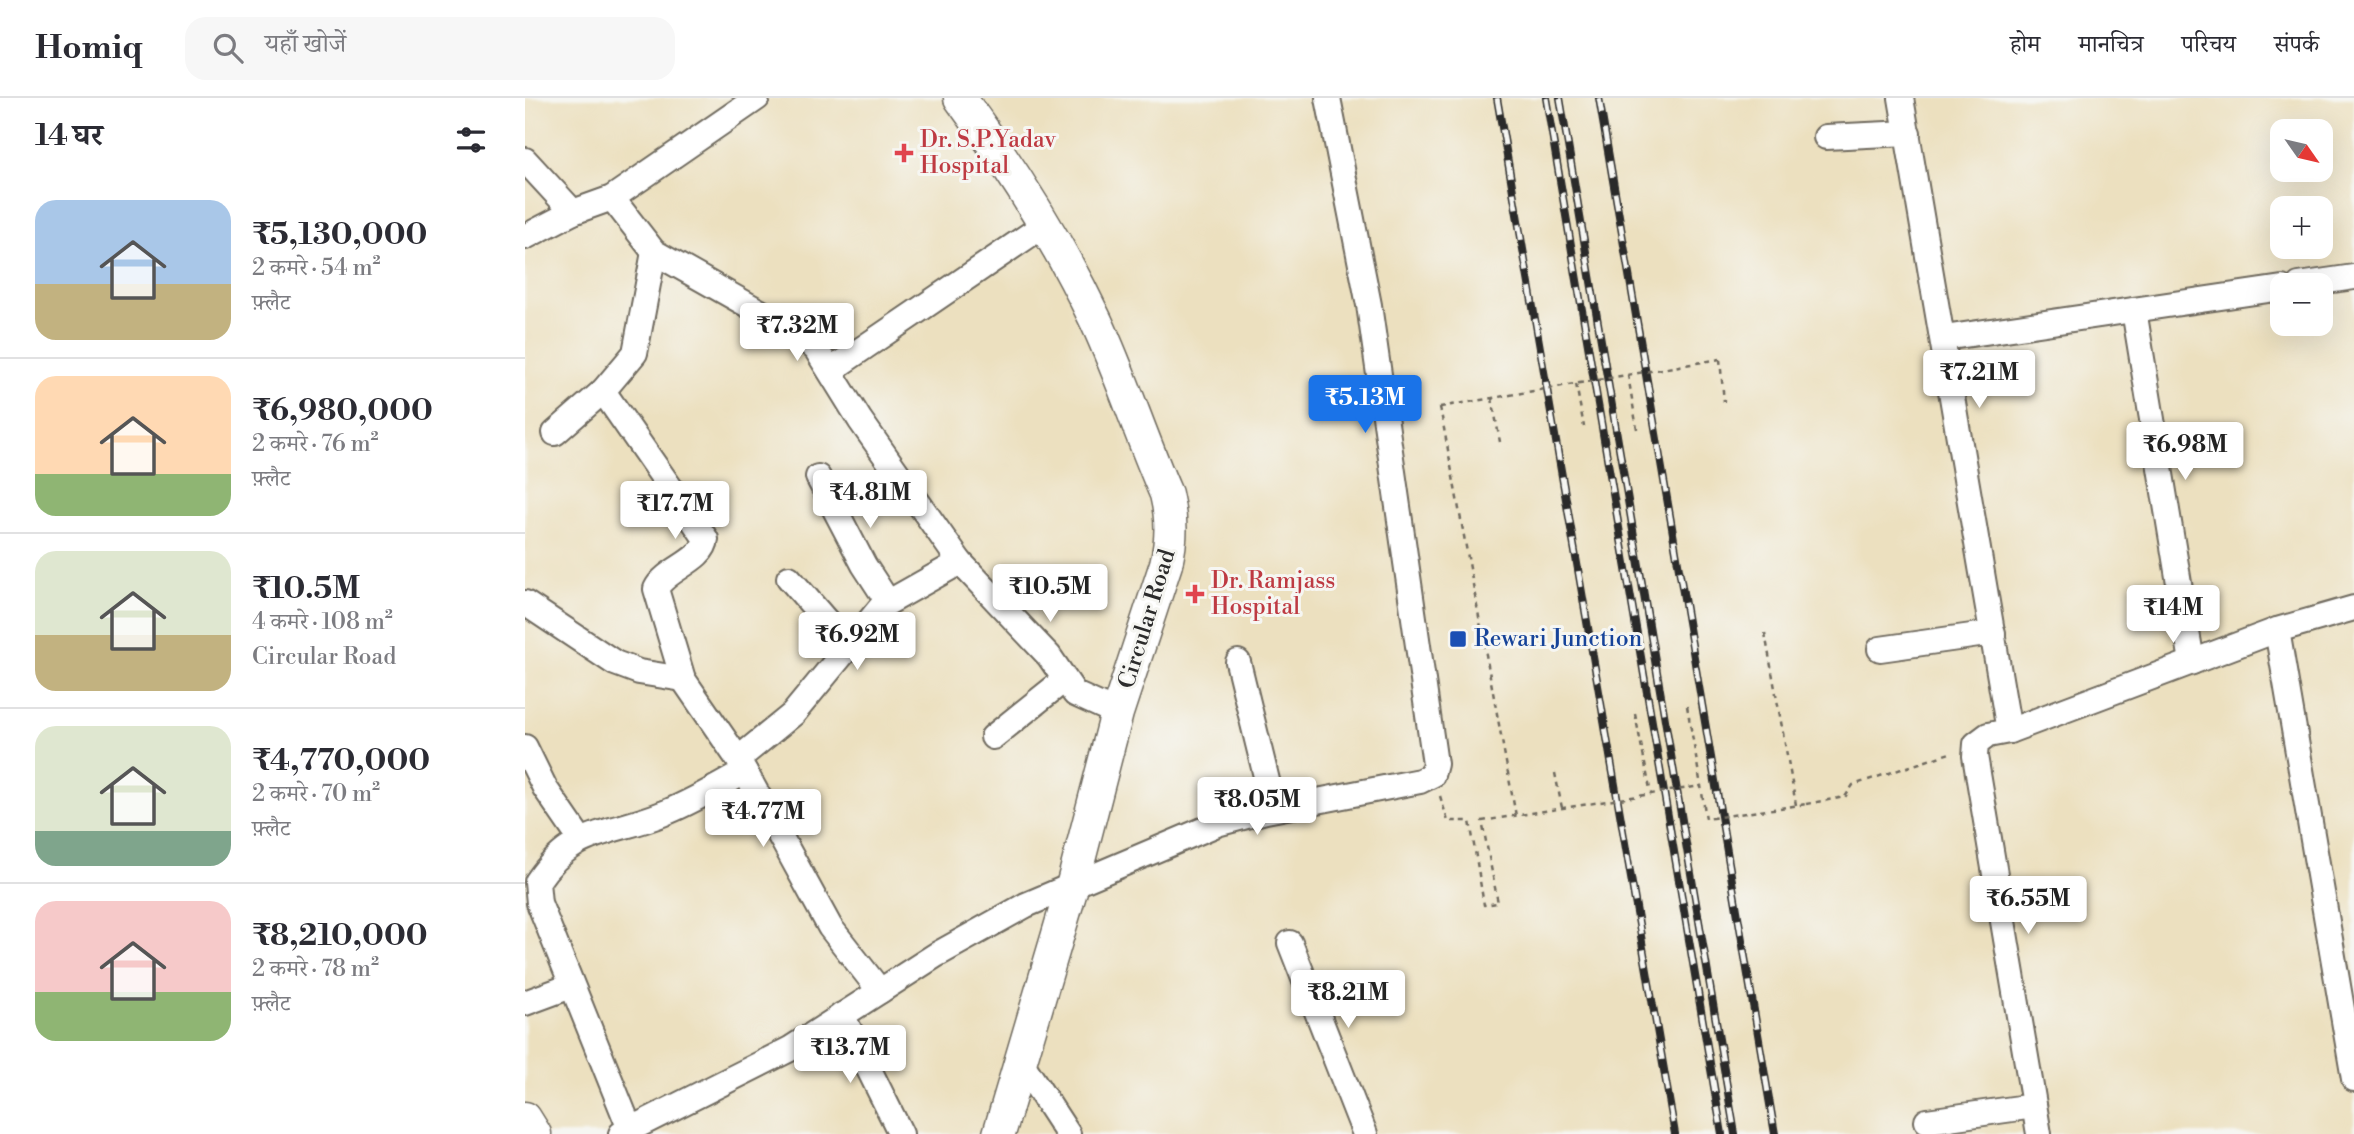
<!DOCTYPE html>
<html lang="hi">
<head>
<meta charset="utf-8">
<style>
	body { margin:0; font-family:"Libre Bodoni","Noto Serif Devanagari",serif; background:#f7f7f7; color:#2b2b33; height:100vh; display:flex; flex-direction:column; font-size:26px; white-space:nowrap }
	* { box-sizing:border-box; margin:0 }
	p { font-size:23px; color:#7c7c81 }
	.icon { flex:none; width:38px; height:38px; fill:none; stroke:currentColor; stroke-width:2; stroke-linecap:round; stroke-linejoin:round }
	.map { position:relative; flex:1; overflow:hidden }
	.drawer { display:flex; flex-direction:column; background:#fff; width:525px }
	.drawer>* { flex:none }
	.needle { width:46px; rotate:124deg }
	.tools { position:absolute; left:1745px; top:21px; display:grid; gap:14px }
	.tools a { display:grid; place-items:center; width:63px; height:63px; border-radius:14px; background:#fff; box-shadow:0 7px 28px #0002; font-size:35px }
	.price { position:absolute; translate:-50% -60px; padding:0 16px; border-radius:7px; background:#fff; color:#222; font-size:23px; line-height:46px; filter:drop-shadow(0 2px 4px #0008) }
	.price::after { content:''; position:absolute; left:50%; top:42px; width:21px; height:16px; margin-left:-10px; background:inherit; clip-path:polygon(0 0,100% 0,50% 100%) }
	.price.on { background:#1a73e8; color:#fff }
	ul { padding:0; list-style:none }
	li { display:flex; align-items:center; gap:21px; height:175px; padding:0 35px }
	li+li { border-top:2px solid #e1e1e2 }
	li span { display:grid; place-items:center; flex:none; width:196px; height:140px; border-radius:21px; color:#555 }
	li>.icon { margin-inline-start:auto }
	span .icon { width:84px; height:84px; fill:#fffc; stroke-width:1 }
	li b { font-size:30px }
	h2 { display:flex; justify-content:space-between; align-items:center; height:84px; padding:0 35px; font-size:30px }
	header { display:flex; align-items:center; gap:42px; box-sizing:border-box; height:98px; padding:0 35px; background:#fff; border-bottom:2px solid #e1e1e2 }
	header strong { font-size:33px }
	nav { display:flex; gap:38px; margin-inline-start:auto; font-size:24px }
	.search { width:490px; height:63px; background:#f7f7f7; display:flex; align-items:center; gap:18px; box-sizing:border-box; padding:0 24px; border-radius:21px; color:#7c7c81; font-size:26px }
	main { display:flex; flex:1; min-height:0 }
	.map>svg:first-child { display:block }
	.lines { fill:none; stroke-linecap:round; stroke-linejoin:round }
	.minor-casing { stroke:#6f6a5f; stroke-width:28 }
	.major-casing { stroke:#6f6a5f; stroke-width:35 }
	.path { stroke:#6f6a5f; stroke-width:2.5; stroke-dasharray:5 5; stroke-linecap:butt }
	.minor { stroke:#fff; stroke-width:24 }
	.major { stroke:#fff; stroke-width:32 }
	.rail-casing { stroke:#2b2b2b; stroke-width:8 }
	.rail { stroke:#f6f6f2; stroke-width:5; stroke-dasharray:16; stroke-linecap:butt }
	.path-bridge { stroke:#6f6a5f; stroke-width:2.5; stroke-dasharray:5 5; stroke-linecap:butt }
	.health-dot { fill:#e0444e; stroke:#f6f6f2; stroke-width:2.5 }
	.transit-dot { fill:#1a4fb4; stroke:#f6f6f2; stroke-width:2.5 }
	.labels { text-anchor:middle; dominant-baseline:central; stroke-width:6; stroke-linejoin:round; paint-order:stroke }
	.health-label { font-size:23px; fill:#be3a42; stroke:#f6f6f2; text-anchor:start }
	.street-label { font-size:23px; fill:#2b2b2b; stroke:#f6f6f2 }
	.transit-label { font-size:23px; fill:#164399; stroke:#f6f6f2; text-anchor:start }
</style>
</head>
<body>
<header>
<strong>Homiq</strong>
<div class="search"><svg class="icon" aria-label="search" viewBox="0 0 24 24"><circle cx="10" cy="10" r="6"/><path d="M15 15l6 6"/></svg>यहाँ खोजें</div>
<nav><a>होम</a><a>मानचित्र</a><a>परिचय</a><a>संपर्क</a></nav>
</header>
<main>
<section class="drawer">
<h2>14 घर<svg class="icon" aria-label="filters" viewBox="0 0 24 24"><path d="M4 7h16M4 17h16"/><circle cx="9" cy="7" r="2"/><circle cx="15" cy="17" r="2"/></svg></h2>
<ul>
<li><span style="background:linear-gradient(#a9c7e8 60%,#c2b280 0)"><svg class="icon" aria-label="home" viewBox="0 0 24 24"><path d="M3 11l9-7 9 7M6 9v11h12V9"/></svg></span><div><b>₹5,130,000</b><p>2 कमरे · 54 m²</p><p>फ़्लैट</p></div></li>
<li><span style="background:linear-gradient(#ffd9b3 70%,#8fb573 0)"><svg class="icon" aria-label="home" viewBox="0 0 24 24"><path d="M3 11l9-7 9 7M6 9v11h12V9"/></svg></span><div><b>₹6,980,000</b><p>2 कमरे · 76 m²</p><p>फ़्लैट</p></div></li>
<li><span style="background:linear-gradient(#dfe7d0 60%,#c2b280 0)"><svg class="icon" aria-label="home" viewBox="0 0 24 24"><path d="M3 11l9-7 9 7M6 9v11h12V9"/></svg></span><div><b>₹10.5M</b><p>4 कमरे · 108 m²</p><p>Circular Road</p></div></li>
<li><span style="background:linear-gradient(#dfe7d0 75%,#7fa58c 0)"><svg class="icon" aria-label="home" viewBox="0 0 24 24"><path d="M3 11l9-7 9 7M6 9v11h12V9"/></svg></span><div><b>₹4,770,000</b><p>2 कमरे · 70 m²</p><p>फ़्लैट</p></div></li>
<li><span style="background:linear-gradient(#f6c9c9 65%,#8fb573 0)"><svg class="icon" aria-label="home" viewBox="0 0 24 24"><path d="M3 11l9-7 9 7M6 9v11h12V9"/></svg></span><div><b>₹8,210,000</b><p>2 कमरे · 78 m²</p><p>फ़्लैट</p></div></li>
</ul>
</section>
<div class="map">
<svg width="1829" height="1036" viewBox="0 0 1829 1036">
	<rect width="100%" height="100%" fill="#f6f6f2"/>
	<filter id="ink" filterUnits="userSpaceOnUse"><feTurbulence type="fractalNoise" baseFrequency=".0143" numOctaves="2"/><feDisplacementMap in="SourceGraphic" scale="14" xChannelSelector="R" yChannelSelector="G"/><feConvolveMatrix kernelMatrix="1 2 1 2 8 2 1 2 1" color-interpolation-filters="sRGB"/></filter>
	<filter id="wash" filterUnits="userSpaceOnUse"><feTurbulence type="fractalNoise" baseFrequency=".00686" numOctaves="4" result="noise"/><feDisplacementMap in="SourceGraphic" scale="28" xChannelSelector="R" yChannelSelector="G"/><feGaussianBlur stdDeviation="1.57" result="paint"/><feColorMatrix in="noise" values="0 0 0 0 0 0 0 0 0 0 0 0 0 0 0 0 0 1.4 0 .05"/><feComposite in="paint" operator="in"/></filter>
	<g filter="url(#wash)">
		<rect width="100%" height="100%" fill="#ece0bf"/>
	</g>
	<g filter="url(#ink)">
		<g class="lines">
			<!-- minor casing -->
			<g class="minor-casing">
				<g id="minor">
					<polyline points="1376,0 1484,633"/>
					<polyline points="1301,39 1383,35"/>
					<polyline points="0,62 48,114"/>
					<polyline points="87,100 129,154 269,233 291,251 335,322 435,464 524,558 550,596 592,615"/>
					<polyline points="0,139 48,114 87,100 232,0"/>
					<polyline points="1774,187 1829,179"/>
					<polyline points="1609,212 1667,564"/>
					<polyline points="1419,240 1757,190"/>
					<polyline points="306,272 519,127"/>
					<path d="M78,293l103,148c-2,22 -41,30 -50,50l27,90 55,80 92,168 50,64"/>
					<polyline points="30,335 78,293 110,255 129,154"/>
					<polyline points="293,379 339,467 363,504"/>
					<polyline points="264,480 323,548"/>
					<polyline points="0,505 90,565 114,574 158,581"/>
					<polyline points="1752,532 1829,981"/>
					<polyline points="1355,551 1468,535"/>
					<polyline points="713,564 749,711"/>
					<polyline points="468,639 539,582"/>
					<polyline points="0,649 20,690 55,741"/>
					<polyline points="213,661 268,616 357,508 435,464"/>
					<polyline points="765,845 840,1036"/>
					<polyline points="0,905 46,888"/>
					<polyline points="317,917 376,1036"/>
					<polyline points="496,964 543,1036"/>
					<polyline points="1402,1023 1509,1008"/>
					<path d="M105,1031l-91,-226 -2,-21c36,-54 73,-47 125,-68 29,-11 56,-28 83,-42"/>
					<polyline points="96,1036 265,951 411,857 501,807 692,726 741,713 895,683 907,677 910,666 844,207 803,0"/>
					<polyline points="1514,1036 1450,658 1451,646 1463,637 1484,633 1752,532 1829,510"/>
				</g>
			</g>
			<!-- major casing -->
			<g class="major-casing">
				<g id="major">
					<path d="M435,0c51,69 99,145 136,223 26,56 45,116 70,173 6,25 6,45 0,70l-49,149 -45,174 -73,247"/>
					<polyline points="0,1020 10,1036"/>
				</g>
			</g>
			<!-- path -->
			<g class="path">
				<polyline points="1195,261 1199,304"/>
				<polyline points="1103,277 1112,331"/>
				<polyline points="1051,286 1059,329"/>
				<polyline points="967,300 975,344"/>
				<polyline points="915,309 991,718"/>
				<polyline points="1240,535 1271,707"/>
				<polyline points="1162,608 1176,688"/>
				<polyline points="1110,616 1126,696"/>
				<polyline points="1030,675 1037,710"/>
				<polyline points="915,698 923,723 945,723 959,807 973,805 957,723"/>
				<polyline points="1281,706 1320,699 1328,687 1428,654"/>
			</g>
			<!-- minor -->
			<use href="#minor" class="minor"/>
			<!-- major -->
			<use href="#major" class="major"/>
			<!-- rail casing -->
			<g class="rail-casing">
				<g id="rail">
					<polyline points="972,0 1150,1036"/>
					<polyline points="1021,0 1197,1036"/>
					<polyline points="1035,0 1210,1036"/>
					<polyline points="1074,0 1250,1036"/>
				</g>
			</g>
			<!-- rail -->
			<use href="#rail" class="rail"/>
			<!-- path-bridge -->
			<g class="path-bridge">
				<polyline points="915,309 1195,261"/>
				<polyline points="957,723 1176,688 1181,721 1281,706"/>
			</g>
		</g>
	</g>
	<!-- markers -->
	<g class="health-dot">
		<path d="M375.5 44.5h7v7h7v7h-7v7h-7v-7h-7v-7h7z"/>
		<path d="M666.5 485.5h7v7h7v7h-7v7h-7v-7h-7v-7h7z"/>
	</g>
	<rect class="transit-dot" x="924" y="532" width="18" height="18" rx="3.5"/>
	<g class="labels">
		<!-- health labels -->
		<g class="health-label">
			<text x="395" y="42">Dr. S.P.Yadav<tspan x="395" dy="26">Hospital</tspan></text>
			<text x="686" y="483">Dr. Ramjass<tspan x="686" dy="26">Hospital</tspan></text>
		</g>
		<!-- street labels -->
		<g class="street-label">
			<text transform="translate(622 521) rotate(-73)">Circular Road</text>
		</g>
		<!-- transit labels -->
		<g class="transit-label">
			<text x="949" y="541">Rewari Junction</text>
		</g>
	</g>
</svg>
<div class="tools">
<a><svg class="needle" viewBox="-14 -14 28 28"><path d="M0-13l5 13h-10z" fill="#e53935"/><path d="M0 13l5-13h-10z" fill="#7c7c81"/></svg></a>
<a>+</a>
<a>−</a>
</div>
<b class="price" style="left:272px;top:265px">₹7.32M</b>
<b class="price" style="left:1454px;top:312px">₹7.21M</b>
<b class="price on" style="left:840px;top:337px">₹5.13M</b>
<b class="price" style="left:1660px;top:384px">₹6.98M</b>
<b class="price" style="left:345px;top:432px">₹4.81M</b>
<b class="price" style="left:150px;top:443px">₹17.7M</b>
<b class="price" style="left:525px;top:526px">₹10.5M</b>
<b class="price" style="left:1648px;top:547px">₹14M</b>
<b class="price" style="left:332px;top:574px">₹6.92M</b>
<b class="price" style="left:732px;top:739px">₹8.05M</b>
<b class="price" style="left:238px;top:751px">₹4.77M</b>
<b class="price" style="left:1503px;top:838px">₹6.55M</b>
<b class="price" style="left:823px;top:932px">₹8.21M</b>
<b class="price" style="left:325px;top:987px">₹13.7M</b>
</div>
</main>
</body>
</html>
